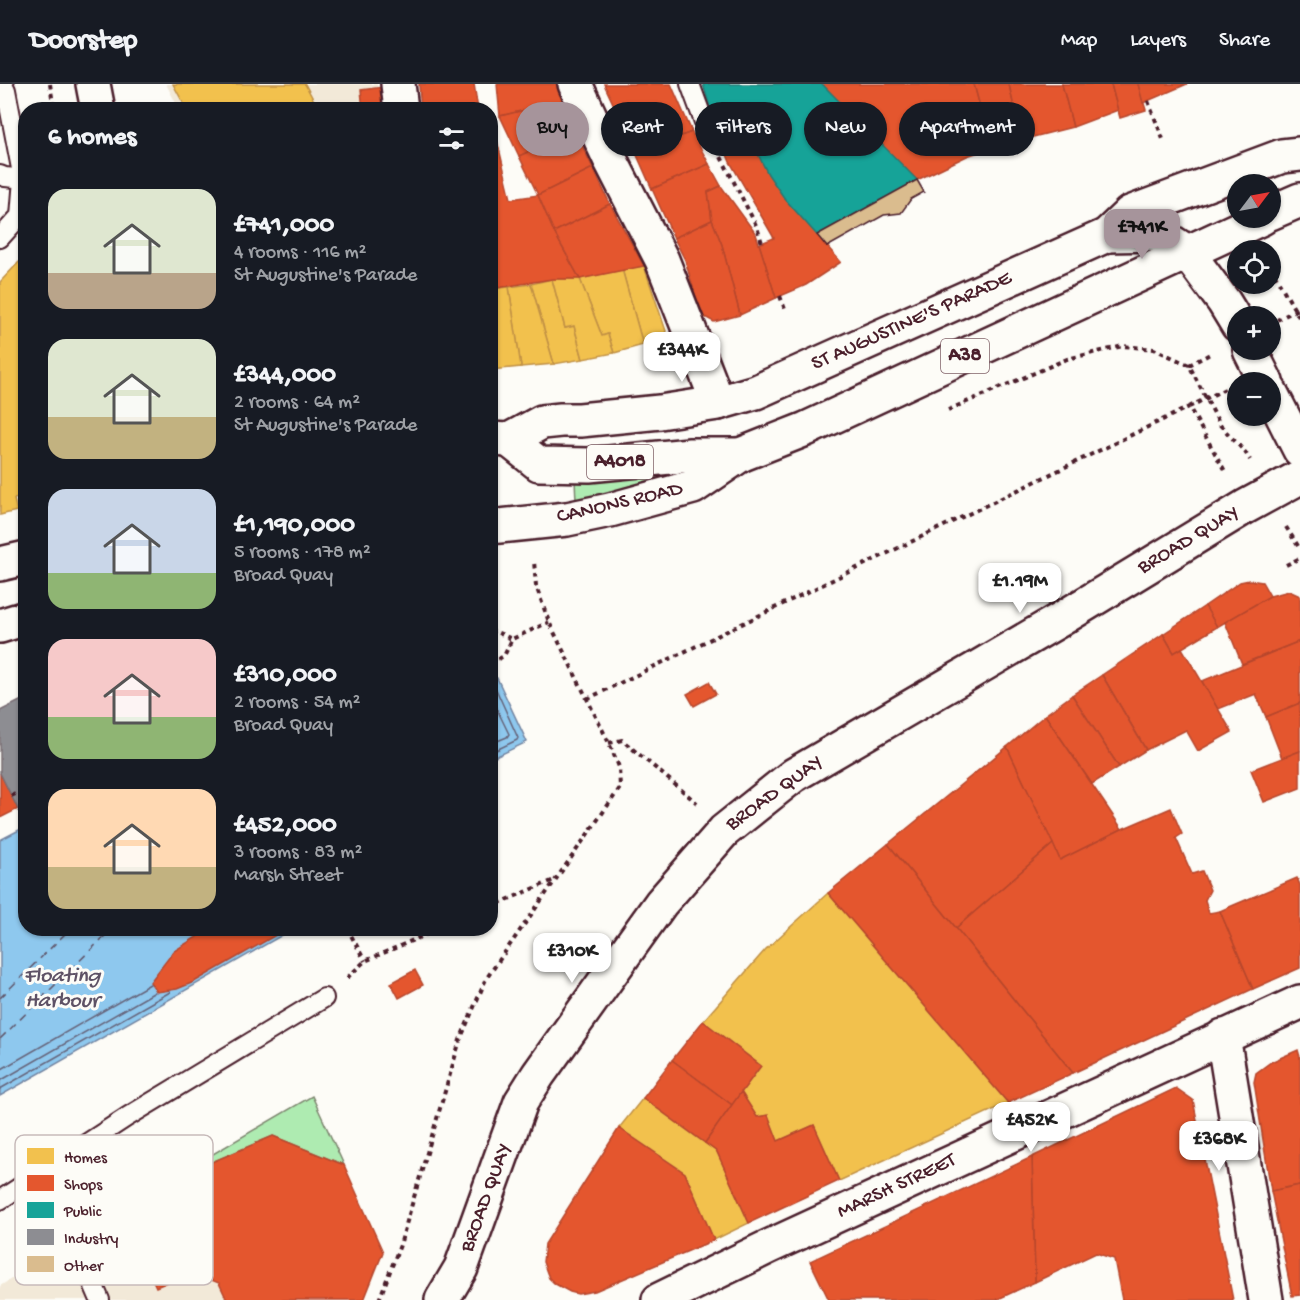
<!DOCTYPE html>
<html lang="en">
<head>
<meta charset="utf-8">
<style>
	body { margin:0; font-family:"Gochi Hand",sans-serif; background:#242831; color:#f1f3f6; height:100vh; display:flex; flex-direction:column; font-size:22px; white-space:nowrap }
	* { box-sizing:border-box; margin:0 }
	p { font-size:20px; color:#9ea1a6 }
	.icon { flex:none; width:33px; height:33px; fill:none; stroke:currentColor; stroke-width:2; stroke-linecap:round; stroke-linejoin:round }
	.map { position:relative; flex:1; overflow:hidden }
	.drawer { position:absolute; left:18px; top:18px; width:480px; height:834px; display:flex; flex-direction:column; background:#171b24; border-radius:24px; box-shadow:0 2px 4px #0004 }
	.drawer>* { flex:none }
	.hud { position:absolute; left:516px; top:18px; width:570px; height:54px; display:flex; gap:12px }
	.needle { width:39px; rotate:58deg }
	.fabs { position:absolute; left:1227px; top:90px; display:grid; gap:12px }
	.fabs a { display:grid; place-items:center; width:54px; height:54px; border-radius:50%; background:#171b24; box-shadow:0 2px 4px #0004; font-size:30px }
	.price { position:absolute; translate:-50% -51px; padding:0 14px; border-radius:12px; background:#fff; color:#222; font-size:20px; line-height:39px; filter:drop-shadow(0 2px 3px #0008) }
	.price::after { content:''; position:absolute; left:50%; top:36px; width:18px; height:14px; margin-left:-9px; background:inherit; clip-path:polygon(0 0,100% 0,50% 100%) }
	.price.on { background:#a6949b; color:#111 }
	ul { padding:0; list-style:none }
	li { display:flex; align-items:center; gap:18px; height:150px; padding:0 30px }
	li span { display:grid; place-items:center; flex:none; width:168px; height:120px; border-radius:18px; color:#555 }
	li>.icon { margin-inline-start:auto }
	span .icon { width:72px; height:72px; fill:#fffc; stroke-width:1 }
	li b { font-size:26px }
	h2 { display:flex; justify-content:space-between; align-items:center; height:72px; padding:0 30px; font-size:26px }
	.chip { padding:0 21px; border-radius:27px; background:#171b24; box-shadow:0 2px 4px #0004; font-size:21px; line-height:54px }
	.chip.on { background:#a6949b; color:#111 }
	header { display:flex; align-items:center; gap:36px; box-sizing:border-box; height:84px; padding:0 30px; background:#171b24; border-bottom:2px solid #363941 }
	header strong { font-size:28px }
	nav { display:flex; gap:33px; margin-inline-start:auto; font-size:21px }
	.map>svg:first-child { display:block }
	.built { fill:#f2e9d8 }
	.green { fill:#aeebb1; stroke:#7c856e; stroke-width:1.5 }
	.water { fill:#8ec8ee; stroke:#7384a0; stroke-width:1.5 }
	.homes { fill:#f2c14e; stroke:#c09044; stroke-width:1.5 }
	.shops { fill:#e4572e; stroke:#b6462d; stroke-width:1.5 }
	.public { fill:#17a398; stroke:#267b77; stroke-width:1.5 }
	.industry { fill:#8d8d92; stroke:#796c73; stroke-width:1.5 }
	.lines { fill:none; stroke-linecap:round; stroke-linejoin:round }
	.shore { stroke:#656379; stroke-width:1.5 }
	.ferry { stroke:#5e5266; stroke-width:1.5; stroke-dasharray:8 6; stroke-linecap:butt }
	.building { fill:#dabc8e; stroke:#4a1f2b; stroke-width:1.5 }
	.lane-casing { stroke:#4a1f2b; stroke-width:22 }
	.street-casing { stroke:#4a1f2b; stroke-width:38 }
	.secondary-casing { stroke:#4a1f2b; stroke-width:38 }
	.primary-casing { stroke:#4a1f2b; stroke-width:38 }
	.path { stroke:#4a1f2b; stroke-width:4; stroke-dasharray:4.5 4.5; stroke-linecap:butt }
	.lane { stroke:#fdfcf7; stroke-width:18 }
	.street { stroke:#fdfcf7; stroke-width:33 }
	.secondary { stroke:#fdfcf7; stroke-width:33 }
	.primary { stroke:#fdfcf7; stroke-width:33 }
	.labels { text-anchor:middle; dominant-baseline:central; stroke-width:6; stroke-linejoin:round; paint-order:stroke }
	.shield { fill:#fdfcf7; stroke:#806168; stroke-width:1.5 }
	.shield-label { font-size:20px; font-weight:bold; fill:#4a1f2b }
	.street-label { font-size:21px; fill:#4a1f2b; stroke:#fdfcf7 }
	.water-label { font-size:22px; font-style:italic; fill:#5e5266; stroke:#fdfcf7 }
	.key { fill:#fdfcf7; stroke:#c7baba; stroke-width:1.5 }
	.key-label { font-size:16px; fill:#4a1f2b }
</style>
</head>
<body>
<header>
<strong>Doorstep</strong>
<nav><a>Map</a><a>Layers</a><a>Share</a></nav>
</header>
<div class="map">
<svg width="1300" height="1216" viewBox="0 0 1300 1216">
	<rect width="100%" height="100%" fill="#fdfcf7"/>
	<filter id="ink" filterUnits="userSpaceOnUse"><feTurbulence type="fractalNoise" baseFrequency=".0167" numOctaves="2"/><feDisplacementMap in="SourceGraphic" scale="12" xChannelSelector="R" yChannelSelector="G"/><feConvolveMatrix kernelMatrix="1 2 1 2 8 2 1 2 1" color-interpolation-filters="sRGB"/></filter>
	<g filter="url(#ink)">
		<!-- built -->
		<g class="built">
			<polygon points="166,0 377,0 383,25 179,25"/>
			<polygon points="312,1012 383,1171 365,1216 0,1216 0,1202 167,1097"/>
		</g>
		<!-- green -->
		<g class="green">
			<polygon points="686,385 686,389 576,417 575,396"/>
			<polygon points="312,1012 344,1081 273,1052 167,1097"/>
		</g>
		<!-- water -->
		<g class="water">
			<polygon points="497,594 527,658 491,675 491,597"/>
			<polygon points="25,743 26,844 293,845 0,1012 0,756"/>
		</g>
		<!-- homes -->
		<g class="homes">
			<polygon points="173,0 305,0 319,26 187,26"/>
			<polygon points="19,178 26,184 26,412 14,415 17,427 0,431 0,198"/>
			<polygon points="644,182 666,247 663,254 643,261 622,185"/>
			<polygon points="622,185 643,261 614,269 608,250 602,252 580,195"/>
			<polygon points="552,195 565,244 574,242 583,275 554,280 531,200"/>
			<polygon points="552,195 580,195 602,252 608,250 614,269 583,275 574,242 565,244"/>
			<polygon points="531,200 554,280 521,283 509,203"/>
			<polygon points="509,203 521,283 490,286 490,205"/>
			<polygon points="828,809 1008,1019 839,1097 814,1041 778,1057 768,1031 757,1033 741,1008 761,982 703,937 766,865"/>
			<polygon points="643,1014 717,1068 749,1139 714,1156 685,1089 619,1044"/>
		</g>
		<!-- shops -->
		<g class="shops">
			<polygon points="419,0 474,0 478,26 421,26"/>
			<polygon points="497,0 560,0 563,17 500,32"/>
			<polygon points="604,0 671,0 692,48 636,69"/>
			<polygon points="822,0 974,0 991,64 967,72 917,96"/>
			<polygon points="974,0 1009,0 1021,56 991,64"/>
			<polygon points="1009,0 1062,0 1073,43 1021,56"/>
			<polygon points="1062,0 1111,0 1118,26 1073,43"/>
			<polygon points="1111,0 1138,0 1146,26 1120,34"/>
			<polygon points="1138,0 1187,0 1143,19"/>
			<polygon points="391,2 394,26 363,26 361,6"/>
			<polygon points="563,17 575,47 519,72 500,32"/>
			<polygon points="741,36 768,90 785,115 841,178 806,201 776,214 759,160 774,154 730,78 716,44"/>
			<polygon points="575,47 593,84 538,111 519,72"/>
			<polygon points="692,48 709,80 652,105 636,69"/>
			<polygon points="496,52 511,115 538,111 554,148 580,195 552,195 490,205 490,53"/>
			<polygon points="709,80 721,102 708,108 712,136 674,154 652,105"/>
			<polygon points="593,84 610,120 554,148 538,111"/>
			<polygon points="721,102 756,150 776,214 740,231 722,161 712,136 708,108"/>
			<polygon points="610,120 644,182 580,195 554,148"/>
			<polygon points="712,136 722,161 740,231 714,238 701,231 685,176 674,154"/>
			<polygon points="1249,496 1262,498 1270,512 1217,543 1205,522 1240,498"/>
			<polygon points="1289,507 1300,512 1300,557 1242,580 1225,538 1270,512"/>
			<polygon points="1205,522 1217,543 1174,569 1163,550"/>
			<polygon points="1163,550 1174,569 1182,564 1232,648 1198,667 1186,646 1146,666 1102,591"/>
			<polygon points="1300,557 1300,619 1266,633 1256,610 1218,625 1202,597"/>
			<polygon points="1102,591 1146,666 1119,683 1072,611"/>
			<polygon points="709,598 716,610 694,622 687,610"/>
			<polygon points="1072,611 1119,683 1092,700 1045,631"/>
			<polygon points="1300,619 1300,667 1282,674 1266,633"/>
			<polygon points="1045,631 1122,745 1060,776 1007,663"/>
			<polygon points="1007,663 1053,760 956,844 888,760"/>
			<polygon points="1300,667 1300,704 1264,718 1251,686"/>
			<polygon points="0,689 18,725 0,734"/>
			<polygon points="1171,724 1182,750 1176,754 1192,790 1202,787 1210,806 1205,816 1209,829 1220,827 1253,905 1073,989 956,844 1053,760 1060,776 1122,745"/>
			<polygon points="888,760 956,844 1073,989 1008,1019 828,809"/>
			<polygon points="1297,794 1300,801 1300,884 1253,905 1220,827"/>
			<polygon points="211,844 288,844 194,898 177,905 157,908 150,898 174,867"/>
			<polygon points="415,886 423,901 399,914 391,899"/>
			<polygon points="703,937 761,982 732,1021 672,976"/>
			<polygon points="1298,966 1300,973 1300,1101 1271,1107 1254,998 1256,989 1271,978"/>
			<polygon points="672,976 732,1021 705,1059 643,1014"/>
			<polygon points="1176,1004 1193,1016 1233,1216 1122,1216 1114,1175 1096,1169 1035,1198 1032,1073"/>
			<polygon points="741,1008 757,1033 768,1031 778,1057 814,1041 839,1097 749,1139 717,1068 705,1059"/>
			<polygon points="619,1044 685,1089 714,1156 595,1207 578,1210 570,1208 555,1200 549,1194 543,1178 545,1160"/>
			<polygon points="273,1052 344,1081 383,1168 364,1216 227,1216 219,1199 192,1188 156,1203 140,1168 167,1097"/>
			<polygon points="1032,1073 1035,1198 996,1216 829,1216 810,1177"/>
			<polygon points="1300,1101 1300,1211 1292,1212 1271,1107"/>
		</g>
		<!-- public -->
		<polygon class="public" points="703,0 822,0 917,96 817,151 785,115 768,90 741,36 716,44"/>
		<!-- industry -->
		<polygon class="industry" points="26,614 26,727 20,729 0,689 0,627"/>
		<g class="lines">
			<!-- shore -->
			<g class="shore">
				<polyline points="490,602 495,603 518,654 517,656 490,669"/>
				<polyline points="490,611 509,650 507,653 490,660"/>
				<polyline points="0,986 150,900"/>
				<polyline points="0,997 155,908"/>
				<polyline points="0,1005 170,908"/>
			</g>
			<!-- ferry -->
			<g class="ferry">
				<polyline points="0,914 71,844"/>
				<polyline points="0,955 113,844"/>
			</g>
		</g>
		<!-- building -->
		<polygon class="building" points="917,96 924,108 911,115 901,129 884,131 827,163 817,151"/>
		<g class="lines">
			<!-- lane casing -->
			<g class="lane-casing">
				<g id="lane">
					<polyline points="690,0 704,38"/>
					<polyline points="0,91 5,93 26,95"/>
					<polyline points="0,154 20,132 23,95 6,6 3,0"/>
					<polyline points="45,1088 100,1216"/>
					<polyline points="0,1116 127,1033 324,914"/>
				</g>
			</g>
			<!-- street casing -->
			<g class="street-casing">
				<g id="street">
					<polyline points="398,0 401,26"/>
					<polyline points="575,0 610,75 662,176 718,319"/>
					<polyline points="1223,952 1266,1216"/>
					<polyline points="442,1216 461,1184 521,1018 538,991 661,819 724,747 794,691 1061,535 1245,423 1300,393"/>
				</g>
			</g>
			<!-- secondary casing -->
			<g class="secondary-casing">
				<g id="secondary">
					<polyline points="1107,151 1159,150 1187,168 1224,218 1238,241"/>
					<polyline points="1250,266 1266,298"/>
					<polyline points="1270,307 1300,366"/>
					<polyline points="659,1216 768,1163 1300,918"/>
				</g>
			</g>
			<!-- primary casing -->
			<g class="primary-casing">
				<g id="primary">
					<polyline points="93,0 98,26"/>
					<polyline points="1270,129 1300,116"/>
					<polyline points="490,355 509,356 542,338 561,336 580,336 660,328 718,319 756,308 1107,151 1130,129 1282,72 1300,70"/>
					<polyline points="509,356 539,380 589,381 690,371 740,371 806,345 1262,134"/>
					<polyline points="490,443 567,435 610,426 693,403 740,371"/>
					<polyline points="0,480 26,474"/>
					<polyline points="0,542 26,534"/>
				</g>
			</g>
			<!-- path -->
			<g class="path">
				<polyline points="50,0 54,26"/>
				<polyline points="1148,17 1163,55"/>
				<polyline points="717,65 757,143 762,159"/>
				<polyline points="1270,182 1300,235"/>
				<polyline points="780,212 786,228"/>
				<polyline points="1277,236 1300,224"/>
				<polyline points="1189,281 1212,269"/>
				<polyline points="1225,305 1189,323 1226,389"/>
				<polyline points="948,326 1067,275 1123,262 1154,265 1189,281 1220,341 1245,368 1250,376"/>
				<polyline points="1286,443 1300,465"/>
				<polyline points="1286,481 1300,474"/>
				<polyline points="490,549 494,547 512,555"/>
				<polyline points="490,579 504,572 512,555 549,538"/>
				<polyline points="587,615 1189,323"/>
				<polyline points="609,659 622,656 697,719"/>
				<polyline points="11,712 26,705"/>
				<polyline points="490,823 554,796"/>
				<polyline points="347,844 365,877"/>
				<polyline points="347,894 365,877 441,844"/>
				<polyline points="379,1216 400,1161 460,956 486,895 620,704 619,683 609,659 549,538 536,502 534,477"/>
			</g>
			<!-- lane -->
			<use href="#lane" class="lane"/>
			<!-- street -->
			<use href="#street" class="street"/>
			<!-- secondary -->
			<use href="#secondary" class="secondary"/>
			<!-- primary -->
			<use href="#primary" class="primary"/>
		</g>
	</g>
	<g class="labels">
		<!-- shield labels -->
		<g class="shield">
			<rect x="941" y="255" width="48" height="34" rx="4.5"/>
			<rect x="587" y="361" width="66" height="34" rx="4.5"/>
		</g>
		<g class="shield-label">
			<text x="965" y="272">A38</text>
			<text x="620" y="378">A4018</text>
		</g>
		<!-- street labels -->
		<g class="street-label">
			<text transform="translate(912 238) rotate(-24)">ST AUGUSTINE'S PARADE</text>
			<text transform="translate(620 420) rotate(-13)">CANONS ROAD</text>
			<text transform="translate(1189 457) rotate(-31)">BROAD QUAY</text>
			<text transform="translate(775 710) rotate(-36)">BROAD QUAY</text>
			<text transform="translate(897 1103) rotate(-25)">MARSH STREET</text>
			<text transform="translate(487 1114) rotate(-70)">BROAD QUAY</text>
		</g>
		<!-- water labels -->
		<g class="water-label">
			<text x="62" y="893">Floating<tspan x="62" dy="25">Harbour</tspan></text>
		</g>
	</g>
	<!-- legend -->
	<rect x="15" y="1051" width="198" height="150" rx="9" class="key"/>
	<rect x="27" y="1064" width="27" height="16" fill="#f2c14e"/>
	<rect x="27" y="1091" width="27" height="16" fill="#e4572e"/>
	<rect x="27" y="1118" width="27" height="16" fill="#17a398"/>
	<rect x="27" y="1145" width="27" height="16" fill="#8d8d92"/>
	<rect x="27" y="1172" width="27" height="16" fill="#dabc8e"/>
	<g class="key-label">
		<text x="64" y="1078">Homes</text>
		<text x="64" y="1105">Shops</text>
		<text x="64" y="1132">Public</text>
		<text x="64" y="1159">Industry</text>
		<text x="64" y="1186">Other</text>
	</g>
</svg>
<div class="fabs">
<a><svg class="needle" viewBox="-14 -14 28 28"><path d="M0-13l5 13h-10z" fill="#e53935"/><path d="M0 13l5-13h-10z" fill="#9ea1a6"/></svg></a>
<a><svg class="icon" aria-label="locate" viewBox="0 0 24 24"><circle cx="12" cy="12" r="6"/><path d="M12 2v4M12 18v4M2 12h4M18 12h4"/></svg></a>
<a>+</a>
<a>−</a>
</div>
<b class="price on" style="left:1142px;top:176px">£741K</b>
<b class="price" style="left:682px;top:299px">£344K</b>
<b class="price" style="left:1020px;top:530px">£1.19M</b>
<b class="price" style="left:572px;top:900px">£310K</b>
<b class="price" style="left:1031px;top:1069px">£452K</b>
<b class="price" style="left:1219px;top:1088px">£368K</b>
<div class="hud">
<a class="chip on">Buy</a>
<a class="chip">Rent</a>
<a class="chip">Filters</a>
<a class="chip">New</a>
<a class="chip">Apartment</a>
</div>
<section class="drawer">
<h2>6 homes<svg class="icon" aria-label="filters" viewBox="0 0 24 24"><path d="M4 7h16M4 17h16"/><circle cx="9" cy="7" r="2"/><circle cx="15" cy="17" r="2"/></svg></h2>
<ul>
<li><span style="background:linear-gradient(#dfe7d0 70%,#b9a48a 0)"><svg class="icon" aria-label="home" viewBox="0 0 24 24"><path d="M3 11l9-7 9 7M6 9v11h12V9"/></svg></span><div><b>£741,000</b><p>4 rooms · 116 m²</p><p>St Augustine's Parade</p></div></li>
<li><span style="background:linear-gradient(#dfe7d0 65%,#c2b280 0)"><svg class="icon" aria-label="home" viewBox="0 0 24 24"><path d="M3 11l9-7 9 7M6 9v11h12V9"/></svg></span><div><b>£344,000</b><p>2 rooms · 64 m²</p><p>St Augustine's Parade</p></div></li>
<li><span style="background:linear-gradient(#c9d6e8 70%,#8fb573 0)"><svg class="icon" aria-label="home" viewBox="0 0 24 24"><path d="M3 11l9-7 9 7M6 9v11h12V9"/></svg></span><div><b>£1,190,000</b><p>5 rooms · 178 m²</p><p>Broad Quay</p></div></li>
<li><span style="background:linear-gradient(#f6c9c9 65%,#8fb573 0)"><svg class="icon" aria-label="home" viewBox="0 0 24 24"><path d="M3 11l9-7 9 7M6 9v11h12V9"/></svg></span><div><b>£310,000</b><p>2 rooms · 54 m²</p><p>Broad Quay</p></div></li>
<li><span style="background:linear-gradient(#ffd9b3 65%,#c2b280 0)"><svg class="icon" aria-label="home" viewBox="0 0 24 24"><path d="M3 11l9-7 9 7M6 9v11h12V9"/></svg></span><div><b>£452,000</b><p>3 rooms · 83 m²</p><p>Marsh Street</p></div></li>
</ul>
</section>
</div>
</body>
</html>
